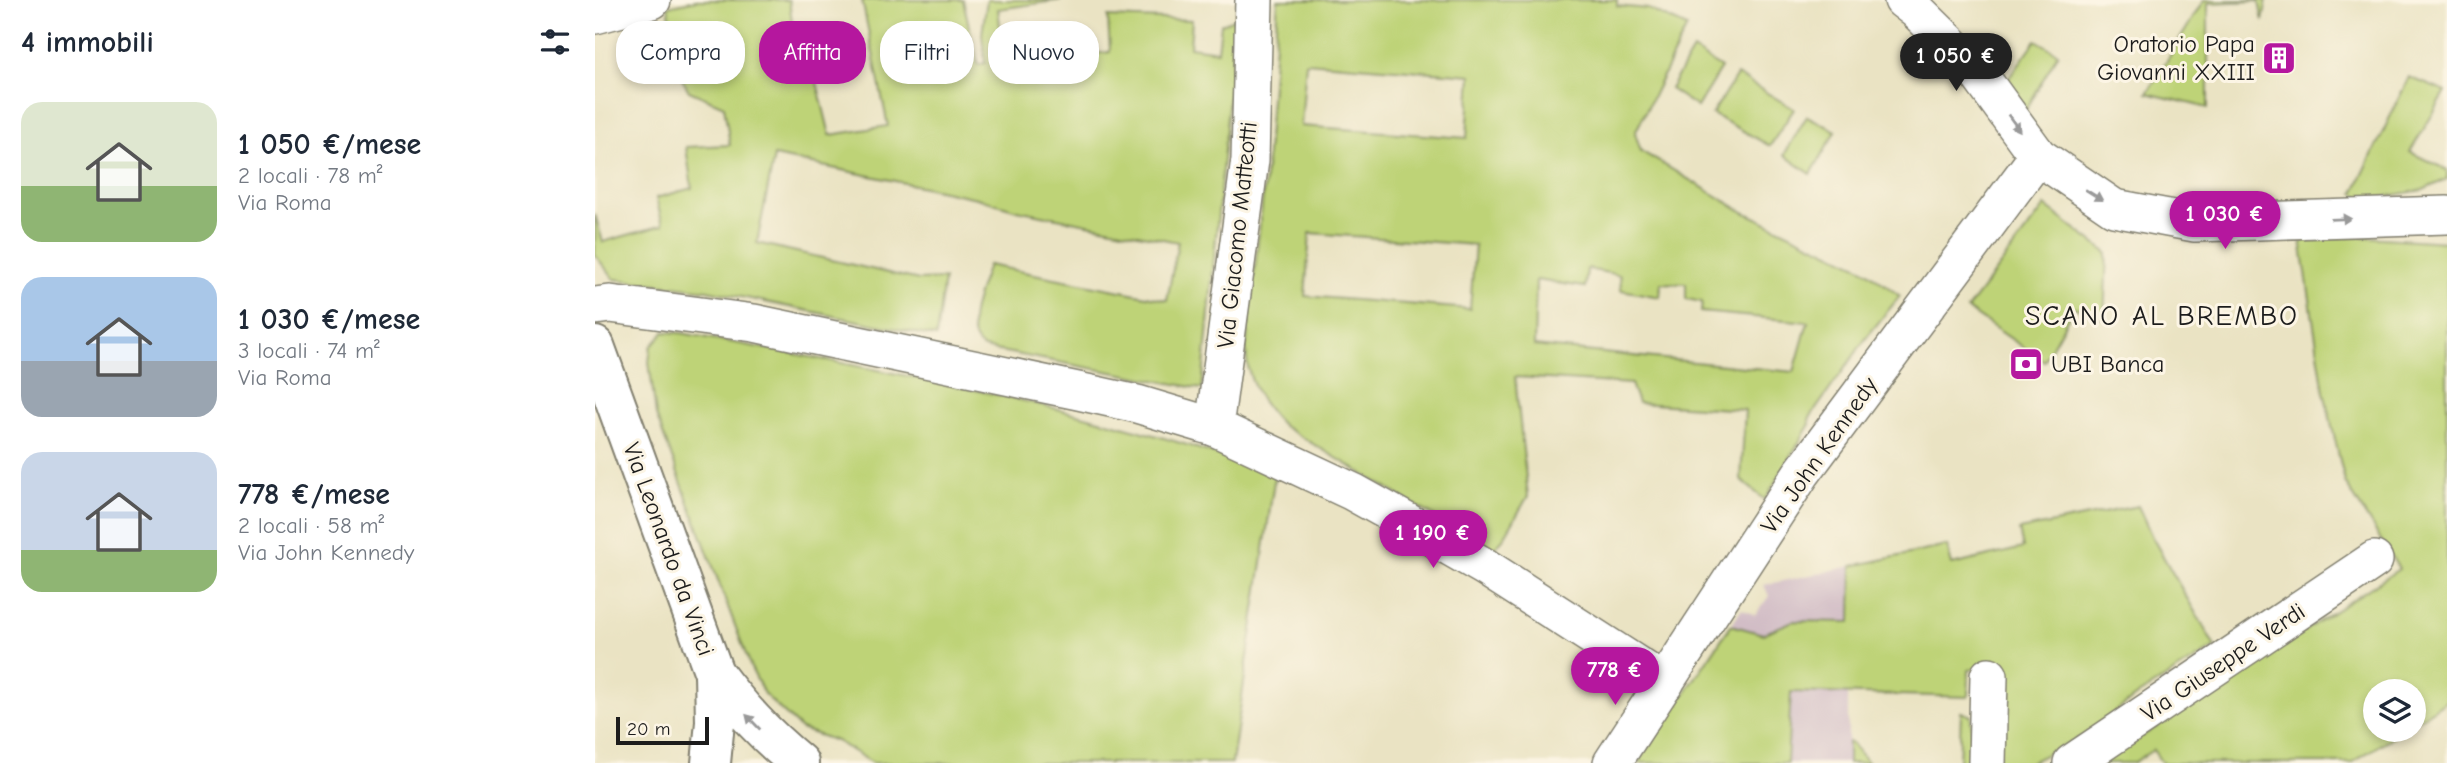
<!DOCTYPE html>
<html lang="it">
<head>
<meta charset="utf-8">
<style>
	body { margin:0; font-family:"Comic Neue",sans-serif; background:#f6f6f7; color:#1f2937; height:100vh; display:flex; flex-direction:column; font-size:26px; white-space:nowrap }
	* { box-sizing:border-box; margin:0 }
	p { font-size:23px; color:#747a83 }
	.icon { flex:none; width:38px; height:38px; fill:none; stroke:currentColor; stroke-width:2; stroke-linecap:round; stroke-linejoin:round }
	.map { position:relative; flex:1; overflow:hidden }
	.drawer { display:flex; flex-direction:column; background:#fff; width:595px }
	.drawer>* { flex:none }
	.guide { position:absolute; left:21px; top:21px; width:665px; height:63px; display:flex; gap:14px }
	.tools { position:absolute; left:1768px; top:679px; display:grid; gap:14px }
	.tools a { display:grid; place-items:center; width:63px; height:63px; border-radius:50%; background:#fff; box-shadow:0 4px 10px #0003; font-size:35px }
	.scale { position:absolute; left:21px; bottom:18px; width:93px; box-sizing:border-box; padding-left:7px; border:4px solid #1c1c1c; border-top:0; font-size:19px; line-height:24px; white-space:nowrap; color:#1c1c1c; -webkit-text-stroke:5px #fcf5e5; paint-order:stroke }
	.price { position:absolute; translate:-50% -60px; padding:0 16px; border-radius:24px; background:#b5179e; color:#fff; font-size:23px; line-height:46px; filter:drop-shadow(0 2px 4px #0008) }
	.price::after { content:''; position:absolute; left:50%; top:42px; width:21px; height:16px; margin-left:-10px; background:inherit; clip-path:polygon(0 0,100% 0,50% 100%) }
	.price.current { background:#222; color:#fff }
	ul { padding:0; list-style:none }
	li { display:flex; align-items:center; gap:21px; height:175px; padding:0 21px }
	li span { display:grid; place-items:center; flex:none; width:196px; height:140px; border-radius:21px; color:#555 }
	li>.icon { margin-inline-start:auto }
	span .icon { width:84px; height:84px; fill:#fffc; stroke-width:1 }
	li b { font-size:30px }
	h2 { display:flex; justify-content:space-between; align-items:center; height:84px; padding:0 21px; font-size:30px }
	.chip { padding:0 24px; border-radius:28px; background:#fff; box-shadow:0 4px 10px #0003; font-size:24px; line-height:63px }
	.chip.current { background:#b5179e; color:#fff }
	main { display:flex; flex:1; min-height:0 }
	.map>svg:first-child { display:block }
	.industrial { fill:#d2bdc6 }
	.green { fill:#bed377; stroke:#6d784a; stroke-width:2; fill-rule:evenodd }
	.lines { fill:none; stroke-linecap:round; stroke-linejoin:round }
	.minor-casing { stroke:#838070; stroke-width:40 }
	.tertiary-casing { stroke:#838070; stroke-width:42 }
	.minor { stroke:#fff; stroke-width:37 }
	.tertiary { stroke:#fff; stroke-width:38 }
	.oneway { fill:#999 }
	.labels { text-anchor:middle; dominant-baseline:central; stroke-width:6; stroke-linejoin:round; paint-order:stroke }
	.poi-label { font-size:24px; fill:#1c1c1c; stroke:#fcf5e5; text-anchor:end }
	.street-label { font-size:24px; fill:#1c1c1c; stroke:#fcf5e5 }
	.quarter-label { font-size:28px; letter-spacing:2px; fill:#1c1c1c; stroke:#fcf5e5 }
</style>
</head>
<body>
<main>
<section class="drawer">
<h2>4 immobili<svg class="icon" aria-label="filters" viewBox="0 0 24 24"><path d="M4 7h16M4 17h16"/><circle cx="9" cy="7" r="2"/><circle cx="15" cy="17" r="2"/></svg></h2>
<ul>
<li><span style="background:linear-gradient(#dfe7d0 60%,#8fb573 0)"><svg class="icon" aria-label="home" viewBox="0 0 24 24"><path d="M3 11l9-7 9 7M6 9v11h12V9"/></svg></span><div><b>1 050 €/mese</b><p>2 locali · 78 m²</p><p>Via Roma</p></div></li>
<li><span style="background:linear-gradient(#a9c7e8 60%,#9aa5b1 0)"><svg class="icon" aria-label="home" viewBox="0 0 24 24"><path d="M3 11l9-7 9 7M6 9v11h12V9"/></svg></span><div><b>1 030 €/mese</b><p>3 locali · 74 m²</p><p>Via Roma</p></div></li>
<li><span style="background:linear-gradient(#c9d6e8 70%,#8fb573 0)"><svg class="icon" aria-label="home" viewBox="0 0 24 24"><path d="M3 11l9-7 9 7M6 9v11h12V9"/></svg></span><div><b>778 €/mese</b><p>2 locali · 58 m²</p><p>Via John Kennedy</p></div></li>
</ul>
</section>
<div class="map">
<svg width="1852" height="763" viewBox="0 0 1852 763">
	<rect width="100%" height="100%" fill="#fcf5e5"/>
	<filter id="ink" filterUnits="userSpaceOnUse"><feTurbulence type="fractalNoise" baseFrequency=".0143" numOctaves="2"/><feDisplacementMap in="SourceGraphic" scale="14" xChannelSelector="R" yChannelSelector="G"/><feConvolveMatrix kernelMatrix="1 2 1 2 8 2 1 2 1" color-interpolation-filters="sRGB"/></filter>
	<filter id="wash" filterUnits="userSpaceOnUse"><feTurbulence type="fractalNoise" baseFrequency=".00686" numOctaves="4" result="noise"/><feDisplacementMap in="SourceGraphic" scale="28" xChannelSelector="R" yChannelSelector="G"/><feGaussianBlur stdDeviation="1.57" result="paint"/><feColorMatrix in="noise" values="0 0 0 0 0 0 0 0 0 0 0 0 0 0 0 0 0 1.4 0 .05"/><feComposite in="paint" operator="in"/></filter>
	<g filter="url(#wash)">
		<rect width="100%" height="100%" fill="#eae3c3"/>
		<!-- industrial -->
		<g class="industrial">
			<polygon points="1257,566 1256,622 1198,621 1168,634 1136,625 1147,609 1160,615 1174,596 1169,585"/>
			<polygon points="1196,692 1253,693 1253,763 1191,763"/>
		</g>
		<!-- green -->
		<g class="green">
			<path d="M101,0h93l8,57 15,5 18,73 58,-9 -26,-126h101l15,65 7,-2 -3,-29 5,-34h75l-64,9 7,54 105,-11 -2,-35 84,3 -2,27 28,4 3,-27 15,-6 -34,371 -218,-41c-26,-13 -3,-61 4,-83l179,35 11,-58 -161,-32 -40,-12 -203,-42 -17,87 162,37 25,-1 -8,58 -229,-47 -93,-11 -19,-24v-41l8,28 60,-17 -7,-27 36,-10 -6,-41 44,-2 -6,-39 -35,-15 -10,-17 -11,-68z"/>
			<path d="M683,0h339v6l31,3 39,18 -52,106 6,18 103,61 120,57 36,27 -31,38 -60,85 1,5 -45,76 -24,-20 4,-70 -107,-7 -7,-19 -116,-7 13,119 -25,43 -11,12 -209,-125c-22,-22 -37,-46 -37,-78l20,-179zM711,62l165,13 -4,63 -166,-12zM715,233l165,12 -5,64 -165,-13zM992,269l33,6 1,15 39,7 1,-14 25,1v15l16,3 -1,10 107,10 -14,50 -260,-26 2,-66 49,7z"/>
			<polygon points="1609,0 1672,0 1668,21 1664,1 1613,3 1613,108 1552,93"/>
			<polygon points="1441,40 1463,53 1428,115 1408,86"/>
			<polygon points="1098,50 1126,68 1102,107 1075,89"/>
			<polygon points="1142,75 1199,109 1175,146 1117,114"/>
			<polygon points="1814,77 1851,92 1815,152 1852,170 1852,179 1828,190 1770,200 1759,193"/>
			<polygon points="1212,116 1241,131 1216,174 1189,155"/>
			<polygon points="1450,206 1512,253 1509,319 1479,307 1449,361 1372,309"/>
			<polygon points="1705,233 1852,242 1852,701 1818,723 1818,691 1780,691 1780,730 1808,730 1756,763 1567,763 1558,750 1538,763 1506,763 1804,569 1750,482 1729,392"/>
			<path d="M69,332l17,1c200,37 403,71 594,142l-43,288h-359l-37,-22 -35,-12 -37,-35 -13,-26 -95,-253 -7,-53 2,-15z"/>
			<polygon points="1543,506 1557,537 1620,647 1543,695 1486,737 1434,763 1403,763 1408,665 1374,670 1373,697 1196,692 1192,763 1043,763 1136,625 1168,634 1198,621 1256,622 1257,566 1352,546 1357,565 1428,548 1424,530"/>
			<polygon points="1366,712 1376,716 1378,763 1364,763"/>
			<polygon points="1253,742 1256,742 1273,763 1253,763"/>
		</g>
	</g>
	<g filter="url(#ink)">
		<g class="lines">
			<!-- minor casing -->
			<g class="minor-casing">
				<g id="minor">
					<polyline points="1308,0 1321,10 1376,64 1443,156 1519,208 1600,223 1852,215"/>
					<polyline points="0,15 57,0"/>
					<polyline points="0,306 15,304 159,323 483,391 542,404 619,427 758,492 812,522 890,567 1070,683"/>
					<polyline points="619,427 655,160 659,0"/>
					<polyline points="1017,763 1206,474 1443,156"/>
					<polyline points="1392,763 1394,676"/>
					<polyline points="1477,763 1779,560"/>
				</g>
			</g>
			<!-- tertiary casing -->
			<g class="tertiary-casing">
				<g id="tertiary">
					<path d="M0,346l119,327c27,36 50,61 85,90"/>
					<polyline points="116,763 120,722 119,673"/>
				</g>
			</g>
			<!-- minor -->
			<use href="#minor" class="minor"/>
			<!-- tertiary -->
			<use href="#tertiary" class="tertiary"/>
		</g>
		<!-- one-way arrows -->
		<defs><path id="oneway-solid" d="M-6-.8H1V-3.2L6.5 0L1 3.2V.8H-6Z" transform="scale(1.75)"/></defs>
		<g class="oneway">
			<use href="#oneway-solid" transform="translate(1419 123) rotate(54)"/>
			<use href="#oneway-solid" transform="translate(1499 195) rotate(32)"/>
			<use href="#oneway-solid" transform="translate(1746 219) rotate(-2)"/>
			<use href="#oneway-solid" transform="translate(158 722) rotate(-134)"/>
		</g>
	</g>
	<!-- icons -->
	<defs>
		<g id="building-square" transform="scale(1.75)"><rect x="-9" y="-9" width="18" height="18" rx="4" fill="#b5179e" stroke="#fcf5e5"/><path d="M-4-6H4V6H1V3H-1V6H-4ZM-2.5-4.3h1.7v1.8h-1.7ZM.8-4.3h1.7v1.8H.8ZM-2.5-1h1.7V.8h-1.7ZM.8-1h1.7V.8H.8Z" fill="#fff"/></g>
		<g id="bank-square" transform="scale(1.75)"><rect x="-9" y="-9" width="18" height="18" rx="4" fill="#b5179e" stroke="#fcf5e5"/><path d="M-6-4H6V4H-6ZM0-2.3a2.3 2.3 0 1 0 0 4.6a2.3 2.3 0 1 0 0-4.6Z" fill="#fff"/></g>
	</defs>
	<g fill-rule="evenodd">
		<use href="#building-square" x="1684" y="58"/>
		<use href="#bank-square" x="1431" y="364"/>
	</g>
	<g class="labels">
		<!-- poi labels -->
		<g class="poi-label">
			<text x="1660" y="44">Oratorio Papa<tspan x="1660" dy="28">Giovanni XXIII</tspan></text>
			<text x="1456" y="364" text-anchor="start">UBI Banca</text>
		</g>
		<!-- street labels -->
		<g class="street-label">
			<text transform="translate(642 235) rotate(-84)">Via Giacomo Matteotti</text>
			<text transform="translate(1224 455) rotate(-55)">Via John Kennedy</text>
			<text transform="translate(74 549) rotate(70)">Via Leonardo da Vinci</text>
			<text transform="translate(1628 662) rotate(-34)">Via Giuseppe Verdi</text>
		</g>
		<!-- quarter labels -->
		<g class="quarter-label">
			<text x="1567" y="316">SCANO AL BREMBO</text>
		</g>
	</g>
</svg>
<div class="tools">
<a><svg class="icon" aria-label="layers" viewBox="0 0 24 24"><path d="M12 4l9 5-9 5-9-5zM3 14l9 5 9-5"/></svg></a>
</div>
<div class="scale">20 m</div>
<b class="price current" style="left:1361px;top:93px">1 050 €</b>
<b class="price" style="left:1630px;top:251px">1 030 €</b>
<b class="price" style="left:838px;top:570px">1 190 €</b>
<b class="price" style="left:1020px;top:707px">778 €</b>
<div class="guide">
<a class="chip">Compra</a>
<a class="chip current">Affitta</a>
<a class="chip">Filtri</a>
<a class="chip">Nuovo</a>
</div>
</div>
</main>
</body>
</html>
